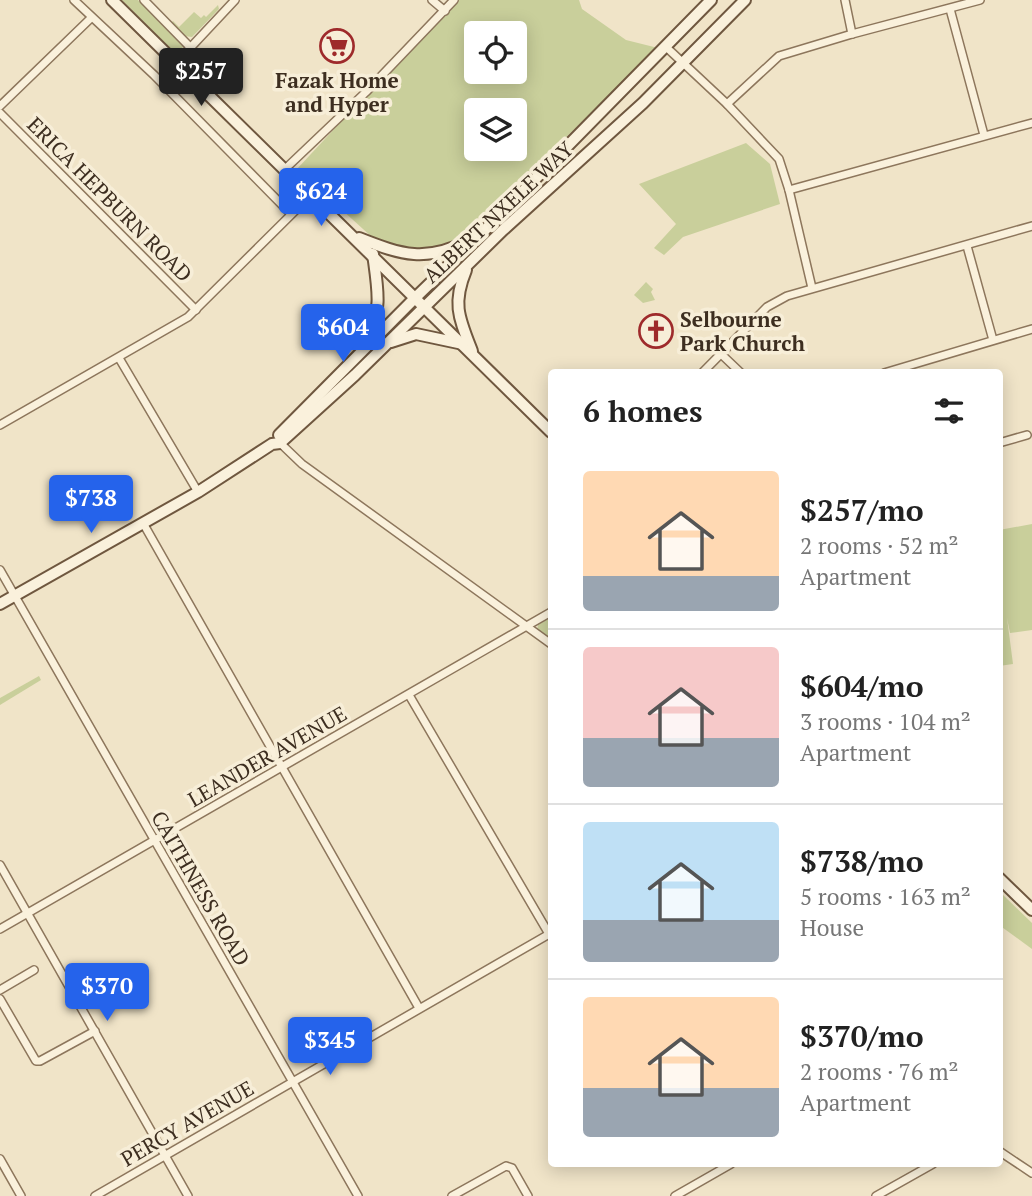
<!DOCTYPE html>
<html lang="en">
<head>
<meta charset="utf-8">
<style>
	body { margin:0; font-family:"PT Serif",serif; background:#f2f2f2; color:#222; height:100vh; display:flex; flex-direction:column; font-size:26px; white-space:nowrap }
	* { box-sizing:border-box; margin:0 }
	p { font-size:23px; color:#767676 }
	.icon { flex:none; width:38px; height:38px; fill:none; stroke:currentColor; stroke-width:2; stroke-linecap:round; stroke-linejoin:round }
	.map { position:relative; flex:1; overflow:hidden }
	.panel { position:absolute; left:548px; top:369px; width:455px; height:798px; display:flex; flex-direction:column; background:#fff; border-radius:7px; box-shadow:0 4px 18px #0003 }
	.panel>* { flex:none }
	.fabs { position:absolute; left:464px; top:21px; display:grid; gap:14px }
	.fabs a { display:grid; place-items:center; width:63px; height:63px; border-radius:7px; background:#fff; box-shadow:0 4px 18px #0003; font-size:35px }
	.price { position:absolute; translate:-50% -60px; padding:0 16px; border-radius:7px; background:#2563eb; color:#fff; font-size:23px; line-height:46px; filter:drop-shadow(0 2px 4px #0008) }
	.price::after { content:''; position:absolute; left:50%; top:42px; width:21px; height:16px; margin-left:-10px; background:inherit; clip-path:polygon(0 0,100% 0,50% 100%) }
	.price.on { background:#222; color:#fff }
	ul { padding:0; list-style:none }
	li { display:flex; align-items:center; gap:21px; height:175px; padding:0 35px }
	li+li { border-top:2px solid #e0e0e0 }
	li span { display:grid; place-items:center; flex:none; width:196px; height:140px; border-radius:7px; color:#555 }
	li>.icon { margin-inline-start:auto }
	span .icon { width:84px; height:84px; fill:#fffc; stroke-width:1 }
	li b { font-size:30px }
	h2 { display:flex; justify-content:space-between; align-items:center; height:84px; padding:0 35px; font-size:30px }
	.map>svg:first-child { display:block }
	.green { fill:#c9cf9b; fill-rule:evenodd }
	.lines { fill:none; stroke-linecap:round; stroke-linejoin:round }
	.street-casing { stroke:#8d765c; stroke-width:10 }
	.secondary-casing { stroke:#6f573f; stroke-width:14 }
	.street { stroke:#faf1dc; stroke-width:7 }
	.secondary { stroke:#faf1dc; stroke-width:10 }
	.labels { text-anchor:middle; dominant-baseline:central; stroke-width:7; stroke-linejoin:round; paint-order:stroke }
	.poi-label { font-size:21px; font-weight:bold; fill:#3d2e20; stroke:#f7eed8 }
	.street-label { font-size:21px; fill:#3d2e20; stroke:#f7eed8 }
</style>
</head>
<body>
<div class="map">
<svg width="1032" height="1196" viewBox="0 0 1032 1196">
	<rect width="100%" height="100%" fill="#f0e4c8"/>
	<!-- green -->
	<g class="green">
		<polygon points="122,0 138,0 184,46 176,54"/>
		<path d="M454,0h125l3,9 44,31 32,8 -197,191 -20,10 -22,2 -21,-3 -24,-9 -77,-70zM476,33h38v39h-38zM476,110h38v39h-38z"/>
		<polygon points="218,5 219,9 192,37 184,36 171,23 173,21 179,27 194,12 201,18 204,15 206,17"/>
		<polygon points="746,143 770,164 780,204 683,237 664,255 654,248 676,224 639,184"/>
		<polygon points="646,282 653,289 651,292 655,300 643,303 634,295"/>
		<polygon points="1032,524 1032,630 1010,633 1007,618 1013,664 999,666 999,530"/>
		<polygon points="551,617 551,640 537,630 538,625"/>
		<polygon points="39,676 41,680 0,705 0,698"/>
		<polygon points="999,891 1032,923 1032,949 999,925"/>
	</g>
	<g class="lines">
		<!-- street casing -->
		<g class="street-casing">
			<g id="street">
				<polyline points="74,0 154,75 291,214"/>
				<polyline points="144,0 190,47"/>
				<polyline points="432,0 445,11"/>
				<polyline points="845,0 852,34"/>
				<polyline points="950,9 984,135"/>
				<polyline points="665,46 727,104 779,159 789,190 812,288"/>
				<polyline points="176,63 235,0"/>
				<polyline points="727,104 779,56 852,34 980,0"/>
				<polyline points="0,106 91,18"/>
				<polyline points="0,113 196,310"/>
				<polyline points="284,170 366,92 454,0"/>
				<polyline points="789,190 1032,123"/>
				<polyline points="967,246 993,340"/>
				<polyline points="720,353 741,373"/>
				<polyline points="119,358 198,492"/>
				<polyline points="702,373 767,307 787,296 1032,226"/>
				<polyline points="884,373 1032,329"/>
				<polyline points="0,425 188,317 310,196"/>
				<polyline points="278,441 302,464 551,644"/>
				<polyline points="999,443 1027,435"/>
				<polyline points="143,523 419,1008"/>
				<polyline points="0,570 358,1196"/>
				<polyline points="409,695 549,934"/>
				<polyline points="0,865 188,1196"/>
				<polyline points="0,929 551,612"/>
				<polyline points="0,990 34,970"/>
				<polyline points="0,999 36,1061 40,1061 95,1031"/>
				<polyline points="999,1151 1032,1173"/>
				<polyline points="0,1159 21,1196"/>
				<polyline points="95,1196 551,933"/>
				<polyline points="452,1196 506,1166 512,1168 528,1196"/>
				<polyline points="675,1196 731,1164"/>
				<polyline points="876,1196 933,1164"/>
			</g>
		</g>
		<!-- secondary casing -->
		<g class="secondary-casing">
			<g id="secondary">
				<polyline points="112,0 551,432"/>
				<path d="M359,238c43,17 67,25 111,2"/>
				<path d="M466,270c-14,34 -7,48 6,81"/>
				<path d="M368,342c14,-35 10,-51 5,-88"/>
				<polyline points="391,342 416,334 463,344"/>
				<polyline points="279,435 416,297 481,234 711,0"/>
				<polyline points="0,604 198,492 272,444 280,443 355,375 503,230 643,103 745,0"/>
				<polyline points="999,878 1032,910"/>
			</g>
		</g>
		<!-- street -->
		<use href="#street" class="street"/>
		<!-- secondary -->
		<use href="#secondary" class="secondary"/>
	</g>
	<!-- icons -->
	<defs>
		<g id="supermarket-ring" transform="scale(1.75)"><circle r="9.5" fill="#f7eed8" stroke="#9e2a2b" stroke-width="1.5"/><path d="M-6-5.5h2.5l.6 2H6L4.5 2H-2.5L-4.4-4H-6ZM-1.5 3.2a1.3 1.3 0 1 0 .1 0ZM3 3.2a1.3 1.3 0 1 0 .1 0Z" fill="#9e2a2b"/></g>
		<g id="church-ring" transform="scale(1.75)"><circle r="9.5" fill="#f7eed8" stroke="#9e2a2b" stroke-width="1.5"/><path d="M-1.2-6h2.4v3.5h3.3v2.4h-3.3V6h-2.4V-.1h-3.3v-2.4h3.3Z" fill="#9e2a2b"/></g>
	</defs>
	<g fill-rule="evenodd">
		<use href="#supermarket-ring" x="337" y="46"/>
		<use href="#church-ring" x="656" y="331"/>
	</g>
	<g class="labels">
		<!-- poi labels -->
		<g class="poi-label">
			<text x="337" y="80">Fazak Home<tspan x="337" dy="24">and Hyper</tspan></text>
			<text x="680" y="319" text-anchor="start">Selbourne<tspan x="680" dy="24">Park Church</tspan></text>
		</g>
		<!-- street labels -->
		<g class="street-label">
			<text transform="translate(110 199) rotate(45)">ERICA HEPBURN ROAD</text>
			<text transform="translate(498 212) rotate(-43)">ALBERT NXELE WAY</text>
			<text transform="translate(267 756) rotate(-30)">LEANDER AVENUE</text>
			<text transform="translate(201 888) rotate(60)">CAITHNESS ROAD</text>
			<text transform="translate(187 1123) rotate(-30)">PERCY AVENUE</text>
		</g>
	</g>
</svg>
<div class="fabs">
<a><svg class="icon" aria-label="locate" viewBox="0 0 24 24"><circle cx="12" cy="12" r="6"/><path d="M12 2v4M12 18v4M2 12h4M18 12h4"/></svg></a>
<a><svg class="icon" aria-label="layers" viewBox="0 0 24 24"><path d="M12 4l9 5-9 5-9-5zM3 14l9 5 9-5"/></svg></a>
</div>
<b class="price on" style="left:201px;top:108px">$257</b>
<b class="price" style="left:321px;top:228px">$624</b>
<b class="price" style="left:343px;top:364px">$604</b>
<b class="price" style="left:91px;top:535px">$738</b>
<b class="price" style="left:107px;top:1023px">$370</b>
<b class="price" style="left:330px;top:1077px">$345</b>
<section class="panel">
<h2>6 homes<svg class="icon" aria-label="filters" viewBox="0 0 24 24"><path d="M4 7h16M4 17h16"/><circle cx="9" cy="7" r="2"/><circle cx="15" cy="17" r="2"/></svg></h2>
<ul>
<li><span style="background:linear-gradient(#ffd9b3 75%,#9aa5b1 0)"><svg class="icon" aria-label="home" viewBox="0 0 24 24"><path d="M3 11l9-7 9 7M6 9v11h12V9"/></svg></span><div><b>$257/mo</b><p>2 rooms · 52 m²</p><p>Apartment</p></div></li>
<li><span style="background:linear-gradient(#f6c9c9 65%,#9aa5b1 0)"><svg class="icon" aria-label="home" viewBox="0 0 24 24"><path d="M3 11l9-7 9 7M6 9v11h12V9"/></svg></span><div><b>$604/mo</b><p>3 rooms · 104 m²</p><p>Apartment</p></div></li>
<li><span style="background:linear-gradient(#bfe0f5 70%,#9aa5b1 0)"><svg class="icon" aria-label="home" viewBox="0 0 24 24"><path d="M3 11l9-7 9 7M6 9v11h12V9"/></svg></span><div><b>$738/mo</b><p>5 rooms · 163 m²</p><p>House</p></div></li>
<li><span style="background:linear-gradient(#ffd9b3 65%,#9aa5b1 0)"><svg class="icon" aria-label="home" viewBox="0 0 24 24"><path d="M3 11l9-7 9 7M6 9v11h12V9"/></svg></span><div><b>$370/mo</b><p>2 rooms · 76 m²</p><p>Apartment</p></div></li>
</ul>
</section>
</div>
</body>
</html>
